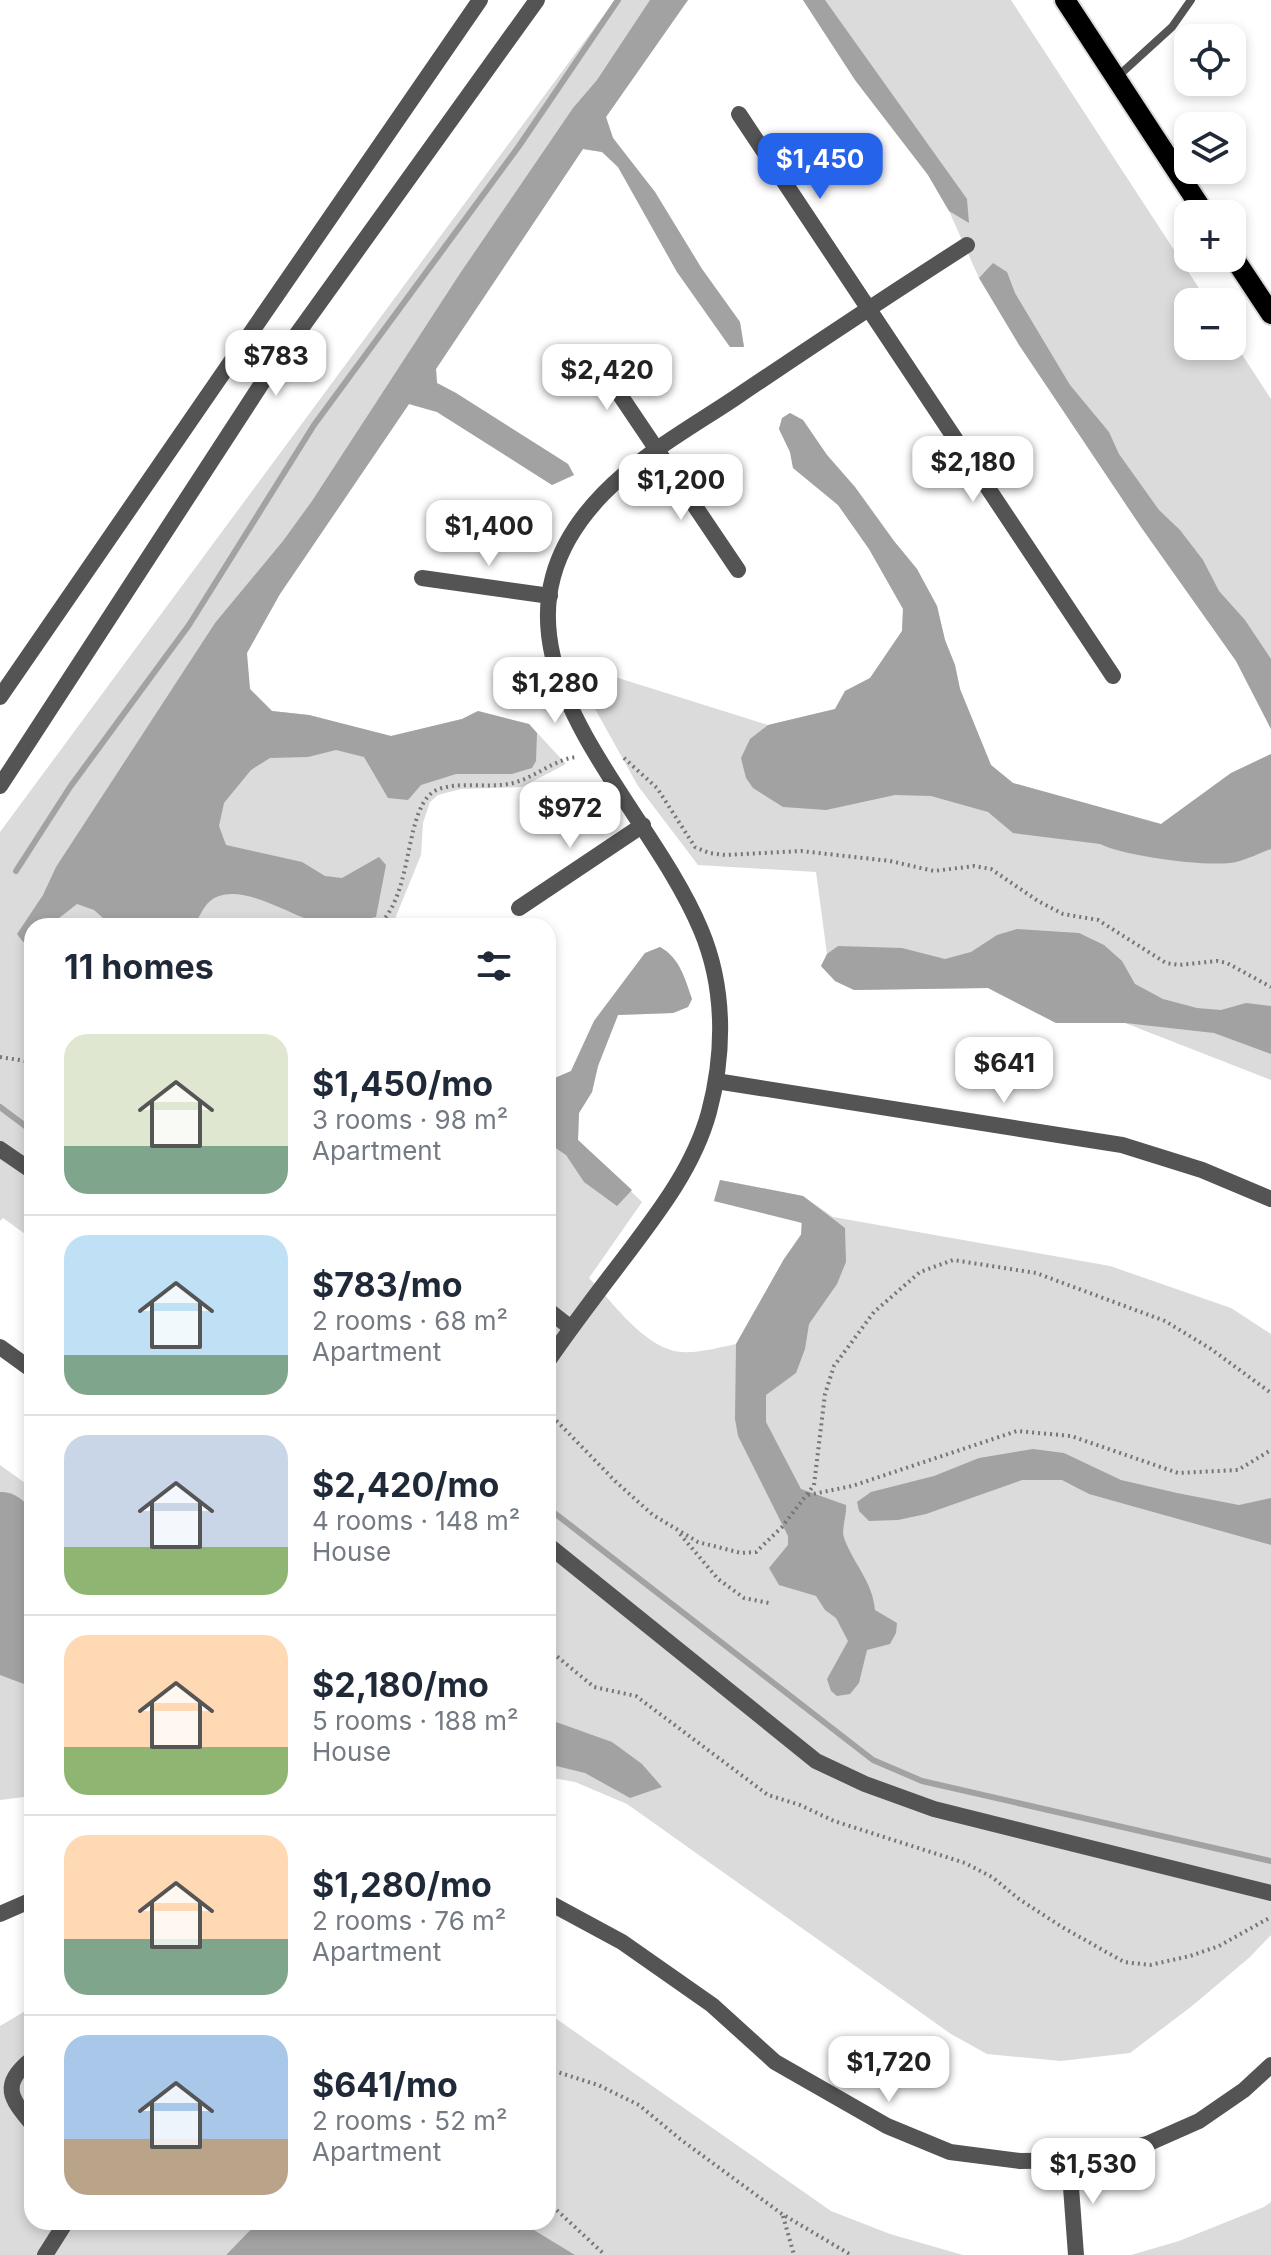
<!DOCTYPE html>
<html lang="en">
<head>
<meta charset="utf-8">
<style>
	body { margin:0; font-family:Inter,sans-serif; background:#f2f2f3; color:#1f2937; height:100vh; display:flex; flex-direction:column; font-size:30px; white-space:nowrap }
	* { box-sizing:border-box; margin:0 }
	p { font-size:26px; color:#747a83 }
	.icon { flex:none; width:44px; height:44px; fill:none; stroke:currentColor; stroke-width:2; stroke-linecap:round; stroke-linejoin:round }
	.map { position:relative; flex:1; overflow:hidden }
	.details { position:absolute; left:24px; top:918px; width:532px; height:1312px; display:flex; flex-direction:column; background:#fff; border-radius:24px; box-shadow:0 4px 12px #0003 }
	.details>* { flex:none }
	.buttons { position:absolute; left:1174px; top:24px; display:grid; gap:16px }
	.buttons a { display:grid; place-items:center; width:72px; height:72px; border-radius:16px; background:#fff; box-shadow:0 4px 12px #0003; font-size:40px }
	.price { position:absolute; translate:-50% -68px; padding:0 18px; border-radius:16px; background:#fff; color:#222; font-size:26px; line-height:52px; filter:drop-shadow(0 2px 4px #0008) }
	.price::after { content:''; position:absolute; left:50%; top:48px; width:24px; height:18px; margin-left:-12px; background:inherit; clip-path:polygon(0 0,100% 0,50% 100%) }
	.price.on { background:#2563eb; color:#fff }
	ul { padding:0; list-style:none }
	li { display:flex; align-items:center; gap:24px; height:200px; padding:0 40px }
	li+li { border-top:2px solid #e0e1e3 }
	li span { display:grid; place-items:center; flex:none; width:224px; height:160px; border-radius:24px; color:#555 }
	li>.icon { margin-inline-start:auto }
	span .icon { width:96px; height:96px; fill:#fffc; stroke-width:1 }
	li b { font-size:34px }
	h2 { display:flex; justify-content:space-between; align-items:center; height:96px; padding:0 40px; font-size:34px }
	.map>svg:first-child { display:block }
	.green { fill:#dbdbdb }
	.water { fill:#a2a2a2 }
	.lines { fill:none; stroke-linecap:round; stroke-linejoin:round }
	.stream { stroke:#a2a2a2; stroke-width:6 }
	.primary-casing { stroke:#dbdbdb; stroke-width:24 }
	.path { stroke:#767676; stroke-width:4; stroke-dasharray:2 4; stroke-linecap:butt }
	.service { stroke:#545454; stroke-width:8 }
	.minor { stroke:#545454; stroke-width:16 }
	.primary { stroke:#000; stroke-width:20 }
</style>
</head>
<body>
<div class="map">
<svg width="1271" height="2255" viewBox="0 0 1271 2255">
	<rect width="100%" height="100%" fill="#fff"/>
	<!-- green -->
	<g class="green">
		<polygon points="615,0 688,0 606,117 613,138 655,192 702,269 740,322 744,347 730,347 677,272 618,167 602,152 583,149 436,369 437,383 456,393 568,464 574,475 552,485 437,412 409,404 280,594 246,653 250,689 272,711 309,715 391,736 462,719 478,711 529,724 566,764 522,787 461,789 438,795 430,802 423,823 421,855 392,926 32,926 32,1239 3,1218 0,1221 0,832"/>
		<polygon points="803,0 1011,0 1208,302 1188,302 1188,346 1232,346 1232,339 1271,399 1271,729 1236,661 1141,527 1019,344 979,278 949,211 928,175 855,80"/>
		<polygon points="790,413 803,420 827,455 855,487 894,541 917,569 937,606 945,640 955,665 960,689 991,765 1013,783 1161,824 1231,773 1271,754 1271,1080 1125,1023 1056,1023 988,988 854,990 835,981 821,966 827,954 816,872 698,865 638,786 580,682 580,666 768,725 835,709 845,691 870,678 902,631 903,608 869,549 838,505 793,468 790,452 779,429 782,418"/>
		<path d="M660,947c20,11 25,32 32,52l-4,8 -15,6 -55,2 -20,51 -6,26 -13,21 -1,27 64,62 -53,76c23,23 47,59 79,71 19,8 48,-1 68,-5l48,-85 17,-25v-12l-87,-21 6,-21 83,16 30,21 277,49 121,42 40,26v601l-21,22 -58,49 -62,47 -69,8 -74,-7 -36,-20 -324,-230 -52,-22 -27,-5v-696l23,-10 23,-50 51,-68z"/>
		<polygon points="0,1465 32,1488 32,1796 0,1800"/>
		<polygon points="32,2007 32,2222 258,2222 226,2255 0,2255 0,2026"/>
		<polygon points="548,2013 831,2211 890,2234 963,2255 575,2255 521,2222 548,2222"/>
		<polygon points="1271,2202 1271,2255 1131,2255 1179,2241 1264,2207"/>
	</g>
	<!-- water -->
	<g class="water">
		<path d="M650,0h38l-82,117 7,21 42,54 47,77 38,53 4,25h-14l-53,-75 -59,-105 -16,-15 -19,-3 -147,220 1,14 19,10 112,71 6,11 -22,10 -115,-73 -28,-8 -129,190 -33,59 3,36 22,22 37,4 82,21 71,-17 16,-8 51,13 8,9 -1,28 -4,7 -20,6h-56l-35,11 -13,15 -20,-2 -24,-41 -28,-7 -28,7 -38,1 -19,12 -27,33 -5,23 7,19 76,17 23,14 17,2 37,-21 7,8 -10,52c-19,3 -43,9 -63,4 -28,-8 -80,-44 -106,-17 -5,6 -9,15 -13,22h-82l-18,-16 -17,-6 -28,22h-17v16h-9l-6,-8 26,-39 13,-28 159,-244 68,-82 29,-40 147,-226 114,-167 24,-28z"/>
		<polygon points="803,0 825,0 967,199 969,223 949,211 928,175 855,80"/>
		<polygon points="993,263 1007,272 1015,293 1070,385 1109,432 1119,454 1159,510 1180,530 1203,560 1219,591 1245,620 1271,659 1271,729 1236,661 1141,527 1019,345 979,278"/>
		<path d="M790,413l13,7 24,35 28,32 39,54 23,28 20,37 8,34 10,25 5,24 31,76 22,18 148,41 70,-51 40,-19v95c-11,4 -23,10 -35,13 -26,6 -112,-6 -136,-18l-87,-11 -25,-21 -57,-16 -36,-1 -69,15 -43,-3 -30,-19 -7,-10 -5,-20 9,-19 18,-14 67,-16 10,-18 25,-13 32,-47 1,-22 -34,-60 -31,-44 -45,-37 -3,-16 -11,-23 3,-11z"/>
		<polygon points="1017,929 1079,933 1104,945 1122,961 1135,984 1163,999 1197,1008 1221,1010 1246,1003 1271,1006 1271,1054 1214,1033 1125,1023 1056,1023 988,988 854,990 835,981 821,966 827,954 838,946 902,948 945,959 971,952 997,935"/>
		<path d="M660,947c20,11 25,32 32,52l-4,8 -15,6 -55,2 -20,51 -6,26 -13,21 -1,27 54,50 -15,16 -33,-24 -18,-27 -18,-12v-62l23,-10 23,-50 51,-68z"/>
		<path d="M720,1180l83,16 42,32 1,34 -9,22 -28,40 -4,25 -9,24 -30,22v27l35,67 45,16c1,11 -5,23 -2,33 9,25 29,44 31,72l22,13 -1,10 -6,11 -23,6 -8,33 -9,11 -13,2 -6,-5 -4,-12 21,-38 -12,-23 -11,-8 -9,-14 -37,-11 -10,-17 19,-23v-9l-50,-100 -3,-17 1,-75 48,-85 17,-24 1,-12 -88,-22z"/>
		<polygon points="1033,1449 1064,1453 1121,1480 1177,1493 1239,1505 1271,1498 1271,1545 1089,1494 1062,1480 1022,1480 926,1514 898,1520 869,1521 859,1511 857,1502 871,1492 934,1476 979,1458"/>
		<path d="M0,1492c13,-1 24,8 32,18v177l-32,-12z"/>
		<polygon points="556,1722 612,1742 642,1764 662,1787 630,1798 585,1773 548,1764 548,1723"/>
		<polygon points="258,2222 521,2222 575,2255 226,2255"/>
	</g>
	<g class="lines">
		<!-- stream -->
		<g class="stream">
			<polyline points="16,871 70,787 189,625 314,425 519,146 618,0"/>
			<polyline points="0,1107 32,1131"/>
			<polyline points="548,1508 873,1760 922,1781 1271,1861"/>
		</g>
		<!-- primary casing -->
		<g class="primary-casing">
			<g id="primary">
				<polyline points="1065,0 1205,214"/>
				<polyline points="1232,255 1271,314"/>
			</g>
		</g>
		<!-- path -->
		<g class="path">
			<polyline points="624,758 657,788 695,847 709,853 725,855 801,851 890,861 934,871 974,866 991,869 1038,901 1063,914 1098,920 1166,963 1179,965 1217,961 1227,963 1271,987"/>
			<path d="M377,926c39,-31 25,-124 62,-137 24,-8 50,0 74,-6 23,-6 40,-23 63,-26"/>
			<polyline points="0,1057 32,1062"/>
			<polyline points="548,1412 615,1481 653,1515 698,1542 741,1553 756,1552 782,1527 814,1485 825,1394 834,1366 874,1312 920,1272 953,1260 1036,1273 1165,1321 1211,1349 1271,1393"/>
			<polyline points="808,1495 852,1486 1017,1431 1071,1436 1178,1473 1238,1470 1271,1450"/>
			<polyline points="680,1534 718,1579 744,1598 769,1603"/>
			<polyline points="548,1649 594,1687 636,1696 768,1795 800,1805 834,1821 965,1863 992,1877 1019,1899 1062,1927 1124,1962 1150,1965 1190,1956 1219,1946 1271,1917"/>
			<polyline points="548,2069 598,2085 639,2105 680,2139 782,2214 851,2255"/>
			<polyline points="548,2202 605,2255"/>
			<polyline points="783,2216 794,2255"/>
		</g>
		<!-- service -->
		<polyline class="service" points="1116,78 1172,27 1191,0"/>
		<!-- minor -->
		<g class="minor">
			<polyline points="739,114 1113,676"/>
			<polyline points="591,352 738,570"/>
			<polyline points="422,578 550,596"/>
			<polyline points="0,697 480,0"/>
			<polyline points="0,786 264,380 537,0"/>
			<polyline points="519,908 643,825"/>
			<polyline points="716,1081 1122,1145 1202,1170 1271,1199"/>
			<polyline points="0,1149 32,1171"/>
			<polyline points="548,1310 571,1328"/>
			<polyline points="0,1347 32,1370"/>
			<path d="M548,1361c24,-35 50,-69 76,-103 34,-45 70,-91 85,-146 16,-60 16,-125 -8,-182 -58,-140 -245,-284 -98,-436 38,-39 87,-66 132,-96 77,-52 154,-103 232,-153"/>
			<polyline points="548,1545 816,1761 865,1784 934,1809 1271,1893"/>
			<polyline points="548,1902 622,1942 712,2005 775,2062 887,2126 950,2152 1020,2161 1090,2160 1147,2144 1199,2121 1244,2090 1271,2065"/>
			<polyline points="0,1914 32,1900"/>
			<path d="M32,2059c-32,25 -22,39 0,65"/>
			<polyline points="1069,2160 1076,2255"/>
			<polyline points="45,2255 66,2222"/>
		</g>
		<!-- primary -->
		<use href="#primary" class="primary"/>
	</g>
</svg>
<div class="buttons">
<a><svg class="icon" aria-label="locate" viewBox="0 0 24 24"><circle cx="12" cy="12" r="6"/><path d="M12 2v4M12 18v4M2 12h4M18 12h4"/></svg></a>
<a><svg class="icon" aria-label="layers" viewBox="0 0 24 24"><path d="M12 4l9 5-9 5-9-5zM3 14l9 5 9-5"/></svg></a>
<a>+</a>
<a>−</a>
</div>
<b class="price on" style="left:820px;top:201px">$1,450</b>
<b class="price" style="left:276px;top:398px">$783</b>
<b class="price" style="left:607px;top:412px">$2,420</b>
<b class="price" style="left:973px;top:504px">$2,180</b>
<b class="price" style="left:681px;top:522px">$1,200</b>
<b class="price" style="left:489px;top:568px">$1,400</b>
<b class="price" style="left:555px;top:725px">$1,280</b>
<b class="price" style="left:570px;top:850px">$972</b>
<b class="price" style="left:1004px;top:1105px">$641</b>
<b class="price" style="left:889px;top:2104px">$1,720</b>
<b class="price" style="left:1093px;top:2206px">$1,530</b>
<section class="details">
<h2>11 homes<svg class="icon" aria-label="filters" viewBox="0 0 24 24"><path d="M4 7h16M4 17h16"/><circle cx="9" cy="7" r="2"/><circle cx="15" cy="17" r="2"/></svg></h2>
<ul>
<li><span style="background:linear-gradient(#dfe7d0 70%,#7fa58c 0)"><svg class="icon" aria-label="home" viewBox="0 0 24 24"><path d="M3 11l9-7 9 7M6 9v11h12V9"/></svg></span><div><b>$1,450/mo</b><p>3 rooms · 98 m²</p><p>Apartment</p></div></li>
<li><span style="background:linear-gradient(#bfe0f5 75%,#7fa58c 0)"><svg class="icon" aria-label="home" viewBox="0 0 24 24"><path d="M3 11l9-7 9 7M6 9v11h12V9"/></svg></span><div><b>$783/mo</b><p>2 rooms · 68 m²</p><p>Apartment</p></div></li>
<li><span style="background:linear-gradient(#c9d6e8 70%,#8fb573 0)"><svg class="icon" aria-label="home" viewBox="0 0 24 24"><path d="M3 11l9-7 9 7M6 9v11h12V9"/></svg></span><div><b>$2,420/mo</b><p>4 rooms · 148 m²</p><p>House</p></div></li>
<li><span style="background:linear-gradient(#ffd9b3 70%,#8fb573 0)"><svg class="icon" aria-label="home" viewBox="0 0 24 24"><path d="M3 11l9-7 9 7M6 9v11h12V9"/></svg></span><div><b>$2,180/mo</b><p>5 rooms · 188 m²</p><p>House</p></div></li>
<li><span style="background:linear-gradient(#ffd9b3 65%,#7fa58c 0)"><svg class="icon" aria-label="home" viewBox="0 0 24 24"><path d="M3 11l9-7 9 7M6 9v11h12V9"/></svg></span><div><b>$1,280/mo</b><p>2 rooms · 76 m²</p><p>Apartment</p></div></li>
<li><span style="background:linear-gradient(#a9c7e8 65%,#b9a48a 0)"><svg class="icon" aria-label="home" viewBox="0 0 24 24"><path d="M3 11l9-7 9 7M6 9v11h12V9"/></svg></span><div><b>$641/mo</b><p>2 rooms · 52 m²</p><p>Apartment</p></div></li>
</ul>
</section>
</div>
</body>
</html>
